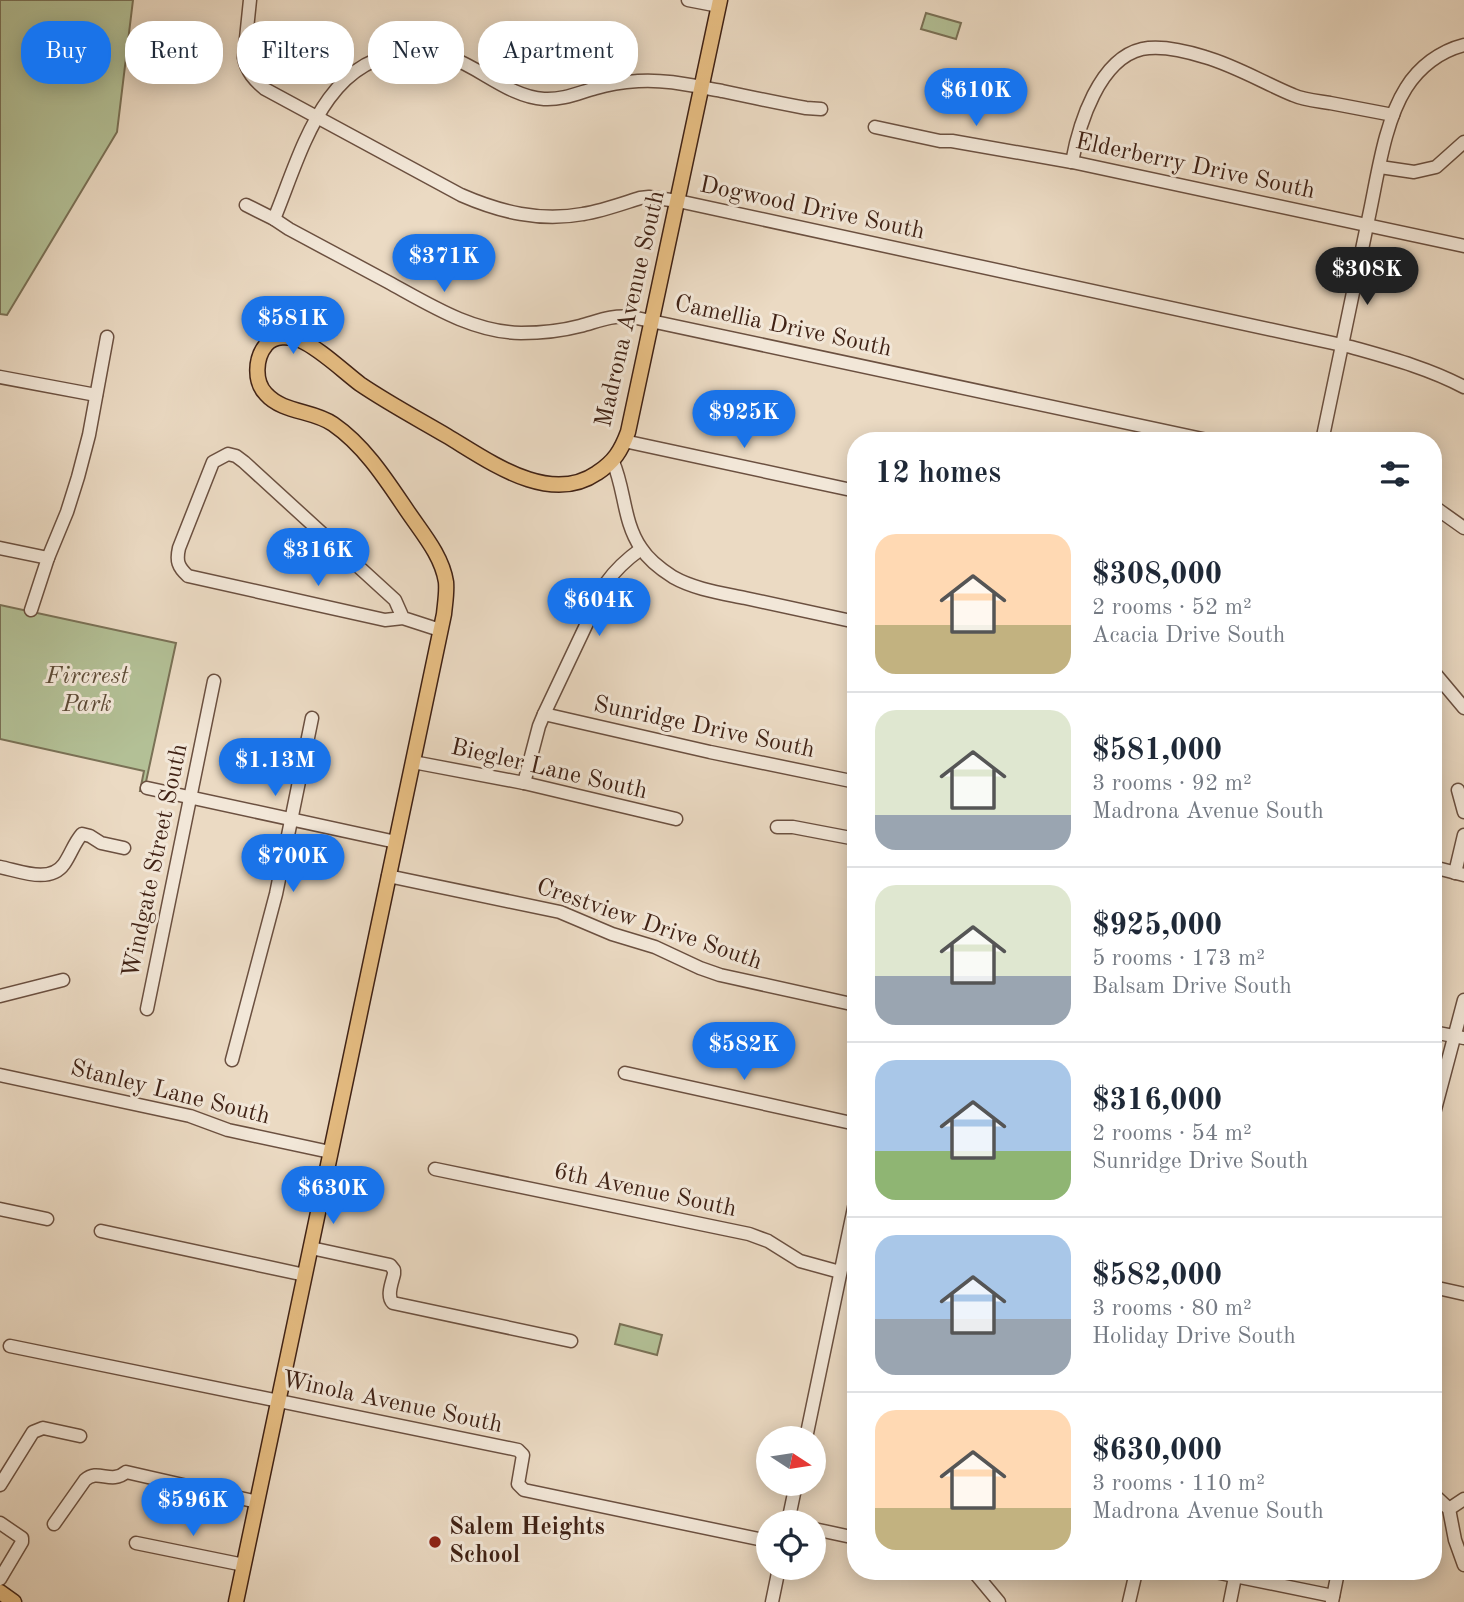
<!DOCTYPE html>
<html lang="en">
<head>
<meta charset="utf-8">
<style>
	body { margin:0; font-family:"Old Standard TT",serif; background:#f2f2f3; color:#1f2937; height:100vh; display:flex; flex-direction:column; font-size:26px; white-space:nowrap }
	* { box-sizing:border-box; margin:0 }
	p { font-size:23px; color:#747a83 }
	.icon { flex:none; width:38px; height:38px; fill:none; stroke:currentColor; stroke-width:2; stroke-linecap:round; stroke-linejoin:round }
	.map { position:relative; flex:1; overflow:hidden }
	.drawer { position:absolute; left:847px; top:432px; width:595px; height:1148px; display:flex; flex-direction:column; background:#fff; border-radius:28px; box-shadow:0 4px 18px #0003 }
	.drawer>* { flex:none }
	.guide { position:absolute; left:21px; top:21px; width:665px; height:63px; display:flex; gap:14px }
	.needle { width:46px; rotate:102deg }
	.controls { position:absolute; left:756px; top:1426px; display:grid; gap:14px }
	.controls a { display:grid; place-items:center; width:70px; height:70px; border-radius:50%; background:#fff; box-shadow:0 4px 18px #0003; font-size:35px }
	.price { position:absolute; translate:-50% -60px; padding:0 16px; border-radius:24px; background:#1a73e8; color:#fff; font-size:23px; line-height:46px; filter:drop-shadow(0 2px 4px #0008) }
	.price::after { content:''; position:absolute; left:50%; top:42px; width:21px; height:16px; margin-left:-10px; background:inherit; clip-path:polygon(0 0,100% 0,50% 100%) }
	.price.selected { background:#222; color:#fff }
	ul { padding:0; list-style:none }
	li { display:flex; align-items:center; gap:21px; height:175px; padding:0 28px }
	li+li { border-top:2px solid #e0e1e3 }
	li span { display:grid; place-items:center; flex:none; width:196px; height:140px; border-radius:21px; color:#555 }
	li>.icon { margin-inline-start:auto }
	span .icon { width:84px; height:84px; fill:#fffc; stroke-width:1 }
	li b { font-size:30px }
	h2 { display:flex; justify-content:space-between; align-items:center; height:84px; padding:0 28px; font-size:30px }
	.tag { padding:0 24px; border-radius:28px; background:#fff; box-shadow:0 4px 18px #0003; font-size:24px; line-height:63px }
	.tag.selected { background:#1a73e8; color:#fff }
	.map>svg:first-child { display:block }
	.green { fill:#b3c096; stroke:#7a7156; stroke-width:2 }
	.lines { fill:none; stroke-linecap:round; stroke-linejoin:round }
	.minor-casing { stroke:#6b5040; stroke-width:15 }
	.major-casing { stroke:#402215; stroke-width:17 }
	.minor { stroke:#f2e7d8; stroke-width:12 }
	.major { stroke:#e6bd82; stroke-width:14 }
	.poi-dot { fill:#8f2418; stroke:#f2e7d8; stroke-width:2.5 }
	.labels { text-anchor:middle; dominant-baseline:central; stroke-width:6; stroke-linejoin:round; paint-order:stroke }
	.street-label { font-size:24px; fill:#402215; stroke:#f2e7d8 }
	.park-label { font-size:24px; font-style:italic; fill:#5d4a35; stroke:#f2e7d8 }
	.poi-label { font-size:24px; font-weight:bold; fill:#402215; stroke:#f2e7d8; text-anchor:start }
</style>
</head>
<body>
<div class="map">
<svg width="1464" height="1602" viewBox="0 0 1464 1602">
	<rect width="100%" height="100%" fill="#ebdac3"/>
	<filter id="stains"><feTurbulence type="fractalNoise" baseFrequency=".00286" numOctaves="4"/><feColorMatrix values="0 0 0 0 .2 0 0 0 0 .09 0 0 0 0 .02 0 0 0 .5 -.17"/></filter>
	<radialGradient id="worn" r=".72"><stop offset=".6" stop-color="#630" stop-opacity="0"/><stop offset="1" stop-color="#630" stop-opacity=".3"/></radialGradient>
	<!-- green -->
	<g class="green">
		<polygon points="0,0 133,0 117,132 7,315 0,314"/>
		<polygon points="926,13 961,23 956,39 921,29"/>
		<polygon points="0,605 176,643 144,791 140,791 144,771 0,739"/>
		<polygon points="620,1324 662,1335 657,1355 615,1344"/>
	</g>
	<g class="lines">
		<!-- minor casing -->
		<g class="minor-casing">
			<g id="minor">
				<path d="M250,0l-6,58c3,14 10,22 21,31l196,106c39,17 79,27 122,19 19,-3 38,-10 57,-16l9,-1 29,4 673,146c39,11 77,21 113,40"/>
				<polyline points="688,0 719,6"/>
				<polyline points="875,127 940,141 952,141 1072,162 1464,246"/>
				<path d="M1072,162c7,-38 27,-103 70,-113 19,-4 44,2 63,8 31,9 59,26 88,38 11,5 25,6 37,8 21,4 42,8 63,12"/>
				<polyline points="1380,167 1414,172 1436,167 1464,142"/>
				<path d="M246,205l28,14 15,10c33,18 66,35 99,53 42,23 84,50 133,51 20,0 40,-2 59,-7 19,-5 30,-11 52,-9l580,124"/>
				<path d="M274,219c27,-65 50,-164 136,-166 14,0 29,0 42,5 31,12 59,39 92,41 19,1 34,-6 52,-11 13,-4 28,-6 42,-7 28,-2 56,5 84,10 28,6 56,12 84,17l15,1"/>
				<polyline points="0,377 96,395"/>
				<polyline points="624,441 856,491"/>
				<path d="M1322,441c16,-77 32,-153 48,-230 8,-38 15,-90 36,-123 13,-21 34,-37 58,-43"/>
				<path d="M613,462c12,27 10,60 28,86 7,11 21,22 32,29 21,12 48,16 72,21 37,8 74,16 111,24"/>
				<polyline points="1433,506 1464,528"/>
				<polyline points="0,548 48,558"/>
				<polyline points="31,610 48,558 67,512 78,477 89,435 107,337"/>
				<path d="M403,618l-8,-18 -151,-138 -8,-6 -8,-2 -15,8 -34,86c-3,13 -1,19 9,28l197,44 18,-2 37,12"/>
				<polyline points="1433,671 1464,708"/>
				<polyline points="544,714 710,752 856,782"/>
				<polyline points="413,762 524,783 676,819"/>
				<path d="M524,783l15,-57 5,-12 62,-131c10,-14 21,-24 35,-34"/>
				<polyline points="147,788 396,842"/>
				<polyline points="1458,790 1464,812"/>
				<polyline points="777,827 793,827 856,839"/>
				<path d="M0,867c20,4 50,17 64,-3 7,-10 10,-21 18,-30l8,2 11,7 23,5"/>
				<polyline points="1433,867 1464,875"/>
				<polyline points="1455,873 1464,835"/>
				<polyline points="388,876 560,912 612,934 655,947 700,968 720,975 856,1005"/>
				<polyline points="0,996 63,980"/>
				<polyline points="147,1009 214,681"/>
				<polyline points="1433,1032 1464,1038"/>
				<polyline points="232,1060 276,894 312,718"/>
				<polyline points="625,1073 856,1124"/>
				<polyline points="0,1075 190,1116 228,1130 330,1152"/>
				<polyline points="1433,1117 1464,1000"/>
				<polyline points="435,1169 749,1234 768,1241 800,1261 840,1272"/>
				<polyline points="0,1209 47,1219"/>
				<polyline points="101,1231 305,1275"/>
				<path d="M311,1248l79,17 4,5v4c-2,9 -8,22 -1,29l178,38"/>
				<polyline points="1433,1287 1464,1294"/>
				<polyline points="10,1346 518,1450 523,1455 518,1484 524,1490 768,1541"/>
				<polyline points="806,1438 856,1198"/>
				<polyline points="0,1485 33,1432 43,1428 80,1436"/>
				<polyline points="1433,1494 1449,1509 1455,1540 1464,1565"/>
				<polyline points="1449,1509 1464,1499"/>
				<polyline points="788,1522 796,1484"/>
				<polyline points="0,1523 22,1538 22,1542 0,1579"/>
				<path d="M54,1524l31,-44c13,-12 26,5 41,-8l131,30"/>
				<polyline points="814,1529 856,1538"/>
				<polyline points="136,1543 244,1565"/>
				<polyline points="974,1572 999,1602"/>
				<polyline points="1215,1572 1333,1596"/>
				<polyline points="772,1602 779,1568"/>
				<polyline points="1129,1602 1136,1572"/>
				<polyline points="1230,1602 1236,1572"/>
				<polyline points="1332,1602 1338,1572"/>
			</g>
		</g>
		<!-- major casing -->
		<g class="major-casing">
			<g id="major">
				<polyline points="0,1592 14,1602"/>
				<path d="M236,1602l208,-988c1,-11 3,-21 2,-32 -4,-26 -23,-48 -38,-70 -21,-31 -43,-66 -75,-88 -20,-14 -50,-11 -67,-30 -12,-12 -11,-36 0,-49 8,-10 23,-9 34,-5 19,8 43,31 60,44 28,19 58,35 87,52 42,25 102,70 150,37 17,-11 24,-22 31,-41l92,-432"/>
			</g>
		</g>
		<!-- minor -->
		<use href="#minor" class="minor"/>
		<!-- major -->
		<use href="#major" class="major"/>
	</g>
	<!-- markers -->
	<circle class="poi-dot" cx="435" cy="1542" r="7"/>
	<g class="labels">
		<!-- street labels -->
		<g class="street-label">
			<text transform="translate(1195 167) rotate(12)">Elderberry Drive South</text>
			<text transform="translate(812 209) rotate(12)">Dogwood Drive South</text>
			<text transform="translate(631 309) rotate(-77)">Madrona Avenue South</text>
			<text transform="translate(783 327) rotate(12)">Camellia Drive South</text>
			<text transform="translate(704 728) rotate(12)">Sunridge Drive South</text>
			<text transform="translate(549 770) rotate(13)">Biegler Lane South</text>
			<text transform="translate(156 861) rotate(-78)">Windgate Street South</text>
			<text transform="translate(649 925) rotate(19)">Crestview Drive South</text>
			<text transform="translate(170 1093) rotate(14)">Stanley Lane South</text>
			<text transform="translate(645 1191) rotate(12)">6th Avenue South</text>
			<text transform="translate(392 1403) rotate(12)">Winola Avenue South</text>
		</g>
		<!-- park labels -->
		<g class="park-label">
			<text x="87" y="677">Fircrest<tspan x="87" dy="28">Park</tspan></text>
		</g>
		<!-- poi labels -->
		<g class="poi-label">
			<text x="449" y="1528">Salem Heights<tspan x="449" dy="28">School</tspan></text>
		</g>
	</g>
	<rect width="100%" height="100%" filter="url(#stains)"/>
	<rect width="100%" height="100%" fill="url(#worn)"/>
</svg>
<div class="controls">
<a><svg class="needle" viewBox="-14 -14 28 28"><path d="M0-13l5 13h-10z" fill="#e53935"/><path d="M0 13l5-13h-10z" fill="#747a83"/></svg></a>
<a><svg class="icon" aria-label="locate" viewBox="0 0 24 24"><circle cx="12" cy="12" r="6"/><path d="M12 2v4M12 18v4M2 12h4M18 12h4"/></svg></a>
</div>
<b class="price" style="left:976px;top:128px">$610K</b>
<b class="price" style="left:444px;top:294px">$371K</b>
<b class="price selected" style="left:1367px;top:307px">$308K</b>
<b class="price" style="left:293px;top:356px">$581K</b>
<b class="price" style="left:744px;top:450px">$925K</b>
<b class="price" style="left:318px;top:588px">$316K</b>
<b class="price" style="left:599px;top:638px">$604K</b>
<b class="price" style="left:275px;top:798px">$1.13M</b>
<b class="price" style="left:293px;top:894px">$700K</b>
<b class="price" style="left:744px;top:1082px">$582K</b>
<b class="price" style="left:333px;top:1226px">$630K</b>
<b class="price" style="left:193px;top:1538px">$596K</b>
<div class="guide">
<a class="tag selected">Buy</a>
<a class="tag">Rent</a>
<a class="tag">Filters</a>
<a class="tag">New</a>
<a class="tag">Apartment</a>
</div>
<section class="drawer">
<h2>12 homes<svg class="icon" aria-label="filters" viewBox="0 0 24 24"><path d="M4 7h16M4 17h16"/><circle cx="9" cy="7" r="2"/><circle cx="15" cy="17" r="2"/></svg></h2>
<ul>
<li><span style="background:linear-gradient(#ffd9b3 65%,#c2b280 0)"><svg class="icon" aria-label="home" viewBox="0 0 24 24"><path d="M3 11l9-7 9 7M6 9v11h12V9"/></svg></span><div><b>$308,000</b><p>2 rooms · 52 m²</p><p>Acacia Drive South</p></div></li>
<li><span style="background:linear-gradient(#dfe7d0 75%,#9aa5b1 0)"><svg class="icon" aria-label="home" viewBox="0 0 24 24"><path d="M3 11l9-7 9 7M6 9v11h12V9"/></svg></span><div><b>$581,000</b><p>3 rooms · 92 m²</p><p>Madrona Avenue South</p></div></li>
<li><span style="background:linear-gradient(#dfe7d0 65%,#9aa5b1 0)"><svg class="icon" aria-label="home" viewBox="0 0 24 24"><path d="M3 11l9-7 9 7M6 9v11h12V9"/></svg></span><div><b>$925,000</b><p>5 rooms · 173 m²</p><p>Balsam Drive South</p></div></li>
<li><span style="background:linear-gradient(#a9c7e8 65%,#8fb573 0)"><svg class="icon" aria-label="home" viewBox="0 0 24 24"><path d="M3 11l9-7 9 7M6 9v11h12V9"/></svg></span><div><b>$316,000</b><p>2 rooms · 54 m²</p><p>Sunridge Drive South</p></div></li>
<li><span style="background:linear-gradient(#a9c7e8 60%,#9aa5b1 0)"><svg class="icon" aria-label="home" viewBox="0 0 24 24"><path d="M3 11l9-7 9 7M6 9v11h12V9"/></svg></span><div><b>$582,000</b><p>3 rooms · 80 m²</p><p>Holiday Drive South</p></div></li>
<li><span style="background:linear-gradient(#ffd9b3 70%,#c2b280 0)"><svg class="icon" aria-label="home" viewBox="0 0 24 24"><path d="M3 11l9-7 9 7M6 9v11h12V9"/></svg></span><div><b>$630,000</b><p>3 rooms · 110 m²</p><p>Madrona Avenue South</p></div></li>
</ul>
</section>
</div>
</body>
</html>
